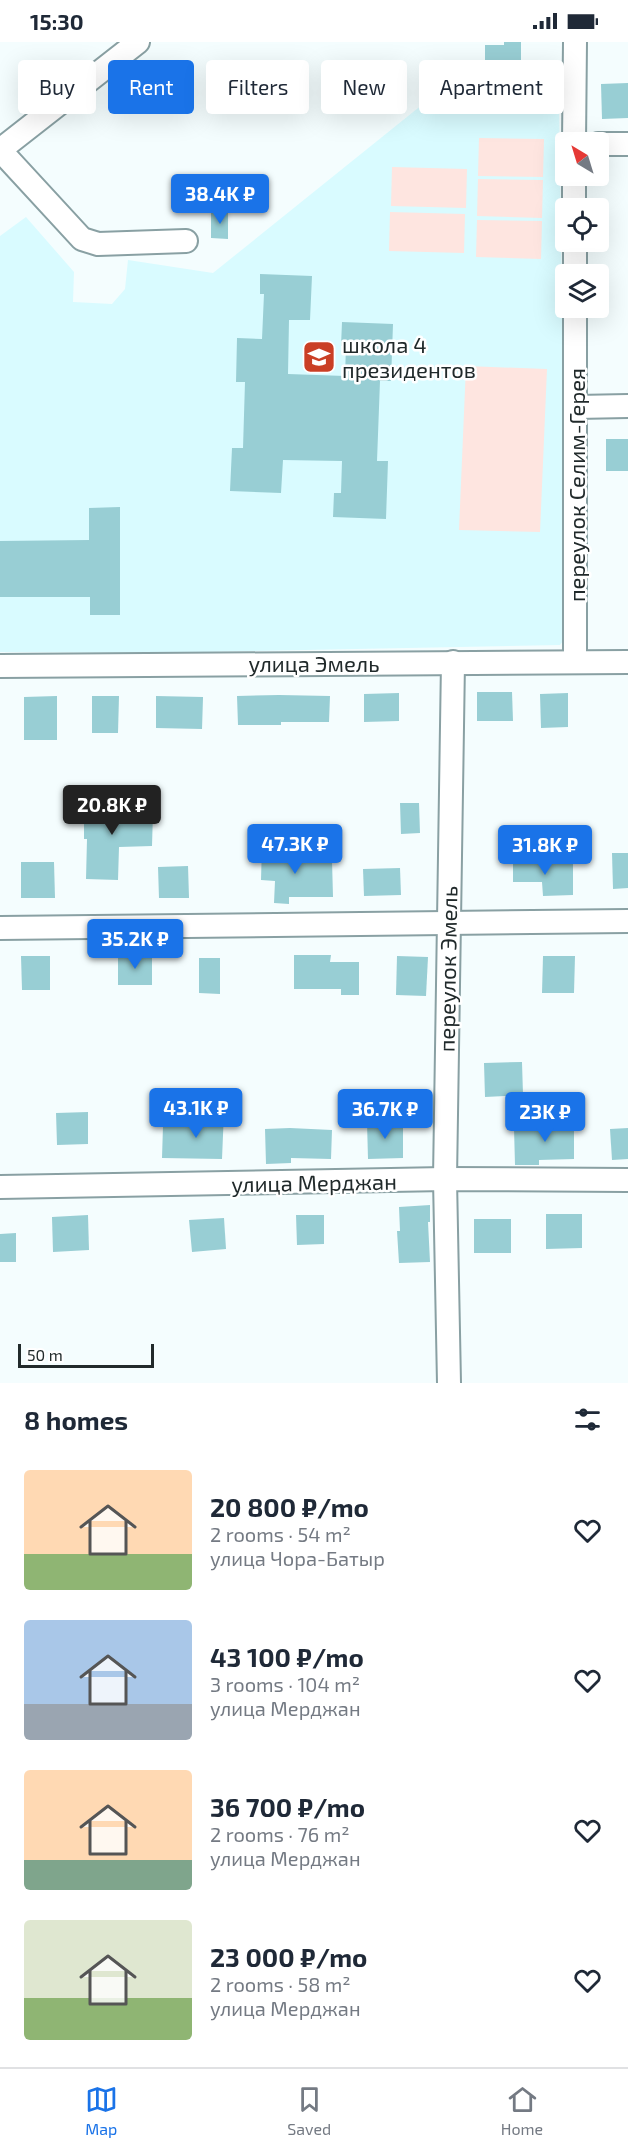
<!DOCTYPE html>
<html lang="en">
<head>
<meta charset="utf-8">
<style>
	body { margin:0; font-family:"Exo 2",sans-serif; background:#f2f2f3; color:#1f2937; height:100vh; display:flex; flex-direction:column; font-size:22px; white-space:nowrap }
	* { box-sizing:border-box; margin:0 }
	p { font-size:20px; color:#747a83 }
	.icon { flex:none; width:33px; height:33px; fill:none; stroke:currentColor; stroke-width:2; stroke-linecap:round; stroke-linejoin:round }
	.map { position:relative; height:1341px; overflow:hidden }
	.panel { display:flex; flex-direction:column; background:#fff; flex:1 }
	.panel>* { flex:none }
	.top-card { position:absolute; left:18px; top:18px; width:592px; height:54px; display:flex; gap:12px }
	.needle { width:39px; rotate:322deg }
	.buttons { position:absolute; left:555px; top:90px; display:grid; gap:12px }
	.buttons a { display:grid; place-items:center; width:54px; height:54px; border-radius:6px; background:#fff; box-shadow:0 6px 24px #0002; font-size:30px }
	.scale { position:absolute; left:18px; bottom:15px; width:136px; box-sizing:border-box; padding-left:6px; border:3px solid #212a2b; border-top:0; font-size:16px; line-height:21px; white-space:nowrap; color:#212a2b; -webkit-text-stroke:4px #fff; paint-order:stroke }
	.price { position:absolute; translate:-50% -51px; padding:0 14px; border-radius:6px; background:#1a73e8; color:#fff; font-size:20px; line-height:39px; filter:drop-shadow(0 2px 3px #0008) }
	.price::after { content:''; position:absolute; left:50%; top:36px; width:18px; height:14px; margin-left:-9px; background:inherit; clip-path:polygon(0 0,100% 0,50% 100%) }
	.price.on { background:#222; color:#fff }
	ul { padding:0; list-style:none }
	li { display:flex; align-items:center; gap:18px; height:150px; padding:0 24px }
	li span { display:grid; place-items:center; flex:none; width:168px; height:120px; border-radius:6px; color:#555 }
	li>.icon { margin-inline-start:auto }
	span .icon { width:72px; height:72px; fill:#fffc; stroke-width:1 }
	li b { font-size:26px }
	h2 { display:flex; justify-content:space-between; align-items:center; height:72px; padding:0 24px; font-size:26px }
	.tag { padding:0 21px; border-radius:6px; background:#fff; box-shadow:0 6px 24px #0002; font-size:21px; line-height:54px }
	.tag.on { background:#1a73e8; color:#fff }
	.status { display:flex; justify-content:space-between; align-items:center; height:42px; padding:0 30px; background:#fff; direction:ltr }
	.status svg { height:16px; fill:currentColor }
	.menu { display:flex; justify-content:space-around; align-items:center; height:84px; border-top:2px solid #e0e1e3; background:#fff; font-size:16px; color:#747a83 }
	.menu a { display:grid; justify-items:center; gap:3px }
	.menu .on { color:#1a73e8 }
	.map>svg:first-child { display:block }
	.built { fill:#d9fbff }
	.green { fill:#fee5e0 }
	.building { fill:#98ced4 }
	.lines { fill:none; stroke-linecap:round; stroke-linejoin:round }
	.street-casing { stroke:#89a0a3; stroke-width:26 }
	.street { stroke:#fff; stroke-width:22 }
	.labels { text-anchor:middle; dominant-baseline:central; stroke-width:5; stroke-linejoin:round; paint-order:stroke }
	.poi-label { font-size:22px; fill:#212a2b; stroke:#fff; text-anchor:start }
	.street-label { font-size:22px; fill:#212a2b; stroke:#fff }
</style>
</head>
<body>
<div class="status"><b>15:30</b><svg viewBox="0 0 49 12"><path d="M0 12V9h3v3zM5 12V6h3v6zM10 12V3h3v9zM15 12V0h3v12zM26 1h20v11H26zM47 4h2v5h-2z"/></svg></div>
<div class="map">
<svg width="628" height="1341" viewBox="0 0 628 1341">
	<rect width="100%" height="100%" fill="#f4fdfe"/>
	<!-- built -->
	<polygon class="built" points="433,54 559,61 567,594 560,603 154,611 0,610 0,194 26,175 74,230 73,260 112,262 125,247 128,218 213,231"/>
	<!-- green -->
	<g class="green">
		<polygon points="479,96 544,97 543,135 478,134"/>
		<polygon points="392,125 467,127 466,166 391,164"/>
		<polygon points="478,137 543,138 542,176 477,174"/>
		<polygon points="390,170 465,172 464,211 389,209"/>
		<polygon points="477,178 542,179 541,217 476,215"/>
		<polygon points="466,324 547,327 540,490 459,488"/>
	</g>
	<!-- building -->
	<g class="building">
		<polygon points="504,0 521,0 521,36 507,36 507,44 485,44 485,3 504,3"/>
		<polygon points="628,41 628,76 602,77 601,42"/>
		<polygon points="211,169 228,169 228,197 211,196"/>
		<polygon points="260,232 312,234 310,278 289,278 288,332 345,334 346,304 341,304 342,280 393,282 391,339 380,339 377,419 388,419 386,477 333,475 334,451 341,451 342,419 283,418 281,451 230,449 232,406 243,406 245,340 236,340 237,296 262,297 264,252 260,252"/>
		<rect x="606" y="397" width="22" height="32"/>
		<polygon points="120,465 120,573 90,573 90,555 0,555 0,499 89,498 89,466"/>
		<polygon points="477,650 512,650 513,679 477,679"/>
		<polygon points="399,651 399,679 364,680 364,652"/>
		<polygon points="568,651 568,685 541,686 540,652"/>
		<polygon points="279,653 330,654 329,680 281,680 281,683 238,683 237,654"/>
		<polygon points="57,654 57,698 24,698 24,655"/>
		<polygon points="92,654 119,654 118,691 92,691"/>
		<polygon points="156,654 203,655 202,687 156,686"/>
		<polygon points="84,757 120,757 120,770 153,770 152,804 119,805 118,838 86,837 87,797 84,797"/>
		<polygon points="400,761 419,761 420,791 401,792"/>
		<polygon points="262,802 290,802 290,819 332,818 333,855 289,855 289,862 274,861 275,839 261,838"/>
		<polygon points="612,811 628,811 628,846 613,847"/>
		<polygon points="513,815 534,815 534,822 573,821 573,853 543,854 542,840 513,840"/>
		<polygon points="21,820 54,820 55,856 21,856"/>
		<polygon points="188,824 189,856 159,856 158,825"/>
		<polygon points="400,826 401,853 364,854 363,827"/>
		<polygon points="294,913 331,913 330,920 359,920 359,953 341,953 341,947 294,947"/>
		<polygon points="21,914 50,914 50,948 22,948"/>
		<rect x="118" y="914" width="34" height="29"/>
		<polygon points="397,914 428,915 426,954 396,953"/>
		<polygon points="543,914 575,914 574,951 542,951"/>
		<polygon points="199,916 220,916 220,952 199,951"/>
		<polygon points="522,1020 523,1053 485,1055 484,1021"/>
		<polygon points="203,1068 224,1069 222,1117 162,1116 163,1084 203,1085"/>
		<polygon points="88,1070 88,1102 57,1103 56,1071"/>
		<polygon points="574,1077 574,1117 539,1118 539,1123 515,1123 514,1086 546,1085 545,1078"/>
		<polygon points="403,1079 403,1116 368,1117 367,1080"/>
		<polygon points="290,1086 332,1088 331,1117 291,1116 291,1121 266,1122 265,1087"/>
		<polygon points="628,1086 628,1117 612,1118 610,1087"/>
		<polygon points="430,1163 430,1180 428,1180 430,1220 399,1221 397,1189 400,1189 399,1165"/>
		<polygon points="546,1172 582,1172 582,1206 546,1207"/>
		<polygon points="88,1173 89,1208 53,1210 52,1175"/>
		<polygon points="296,1173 324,1173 324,1202 297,1203"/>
		<polygon points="224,1176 226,1207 192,1210 189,1178"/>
		<rect x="474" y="1177" width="37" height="34"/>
		<polygon points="16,1191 16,1220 0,1220 0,1192"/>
	</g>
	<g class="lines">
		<!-- street casing -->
		<g class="street-casing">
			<g id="street">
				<polyline points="574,100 575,0"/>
				<polyline points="598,102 628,102"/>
				<polyline points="0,108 82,197 98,202 186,199"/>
				<polyline points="0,108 138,0"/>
				<polyline points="574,134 574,166"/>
				<polyline points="575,200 575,232"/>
				<polyline points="577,365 628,364"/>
				<polyline points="575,620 575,266"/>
				<polyline points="0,624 628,620"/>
				<polyline points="0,886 628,879"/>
				<polyline points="0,1145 445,1137 628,1138"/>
				<polyline points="449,1341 445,1137 453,620"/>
			</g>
		</g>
		<!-- street -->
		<use href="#street" class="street"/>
	</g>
	<!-- icons -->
	<defs>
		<g id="school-square" transform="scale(1.725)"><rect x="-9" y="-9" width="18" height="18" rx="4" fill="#ca3f25" stroke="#fff"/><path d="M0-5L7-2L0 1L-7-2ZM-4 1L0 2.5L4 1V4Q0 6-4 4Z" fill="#fff"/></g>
	</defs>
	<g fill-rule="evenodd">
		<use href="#school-square" x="319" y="315"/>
	</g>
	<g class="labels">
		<!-- poi labels -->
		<g class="poi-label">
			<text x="342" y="302">школа 4<tspan x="342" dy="25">президентов</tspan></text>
		</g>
		<!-- street labels -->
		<g class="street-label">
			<text transform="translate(576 443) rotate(-90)">переулок Селим-Герея</text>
			<text x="314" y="621">улица Эмель</text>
			<text transform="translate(447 927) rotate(-89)">переулок Эмель</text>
			<text transform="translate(314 1140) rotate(-1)">улица Мерджан</text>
		</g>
	</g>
</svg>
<div class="buttons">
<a><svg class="needle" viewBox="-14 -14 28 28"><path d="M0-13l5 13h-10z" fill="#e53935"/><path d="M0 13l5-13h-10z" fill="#747a83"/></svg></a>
<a><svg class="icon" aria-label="locate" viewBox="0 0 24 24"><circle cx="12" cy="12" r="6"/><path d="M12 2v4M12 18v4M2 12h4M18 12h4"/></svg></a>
<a><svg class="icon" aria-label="layers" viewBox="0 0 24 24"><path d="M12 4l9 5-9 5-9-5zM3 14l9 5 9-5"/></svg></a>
</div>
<div class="scale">50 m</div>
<b class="price" style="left:220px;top:183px">38.4K ₽</b>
<b class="price on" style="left:112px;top:794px">20.8K ₽</b>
<b class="price" style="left:295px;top:833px">47.3K ₽</b>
<b class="price" style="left:545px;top:834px">31.8K ₽</b>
<b class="price" style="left:135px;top:928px">35.2K ₽</b>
<b class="price" style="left:196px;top:1097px">43.1K ₽</b>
<b class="price" style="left:385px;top:1098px">36.7K ₽</b>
<b class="price" style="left:545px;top:1101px">23K ₽</b>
<div class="top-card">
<a class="tag">Buy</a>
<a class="tag on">Rent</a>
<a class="tag">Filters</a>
<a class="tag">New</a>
<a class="tag">Apartment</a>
</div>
</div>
<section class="panel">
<h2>8 homes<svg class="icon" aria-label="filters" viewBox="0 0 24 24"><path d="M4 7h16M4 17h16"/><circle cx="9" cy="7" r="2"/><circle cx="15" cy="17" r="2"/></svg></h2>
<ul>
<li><span style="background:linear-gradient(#ffd9b3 70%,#8fb573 0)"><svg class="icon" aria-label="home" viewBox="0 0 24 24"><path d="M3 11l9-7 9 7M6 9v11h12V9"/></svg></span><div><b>20 800 ₽/mo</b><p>2 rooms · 54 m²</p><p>улица Чора-Батыр</p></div><svg class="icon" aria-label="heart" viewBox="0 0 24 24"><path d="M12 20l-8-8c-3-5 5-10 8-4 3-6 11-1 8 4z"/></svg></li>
<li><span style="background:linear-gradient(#a9c7e8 70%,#9aa5b1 0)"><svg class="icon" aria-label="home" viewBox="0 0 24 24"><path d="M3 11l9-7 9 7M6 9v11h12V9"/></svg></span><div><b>43 100 ₽/mo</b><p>3 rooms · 104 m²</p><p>улица Мерджан</p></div><svg class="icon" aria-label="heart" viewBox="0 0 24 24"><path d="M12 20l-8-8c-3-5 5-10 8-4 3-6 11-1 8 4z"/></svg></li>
<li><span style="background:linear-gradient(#ffd9b3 75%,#7fa58c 0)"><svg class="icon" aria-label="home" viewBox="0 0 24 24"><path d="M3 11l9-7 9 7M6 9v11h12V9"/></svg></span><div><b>36 700 ₽/mo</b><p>2 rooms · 76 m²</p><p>улица Мерджан</p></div><svg class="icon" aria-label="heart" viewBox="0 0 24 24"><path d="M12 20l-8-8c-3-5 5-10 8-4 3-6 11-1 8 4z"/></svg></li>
<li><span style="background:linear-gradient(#dfe7d0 65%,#8fb573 0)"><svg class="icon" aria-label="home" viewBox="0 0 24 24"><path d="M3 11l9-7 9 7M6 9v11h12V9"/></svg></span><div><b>23 000 ₽/mo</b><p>2 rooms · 58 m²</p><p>улица Мерджан</p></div><svg class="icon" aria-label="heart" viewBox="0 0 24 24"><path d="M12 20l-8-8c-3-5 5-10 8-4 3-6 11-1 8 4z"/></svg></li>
</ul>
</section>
<nav class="menu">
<a class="on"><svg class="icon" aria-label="map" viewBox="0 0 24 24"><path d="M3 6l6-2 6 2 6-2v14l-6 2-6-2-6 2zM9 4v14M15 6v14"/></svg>Map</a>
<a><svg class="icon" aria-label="saved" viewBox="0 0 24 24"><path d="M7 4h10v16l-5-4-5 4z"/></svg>Saved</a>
<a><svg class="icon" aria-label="home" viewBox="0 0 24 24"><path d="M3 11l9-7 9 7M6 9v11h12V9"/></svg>Home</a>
</nav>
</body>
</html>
